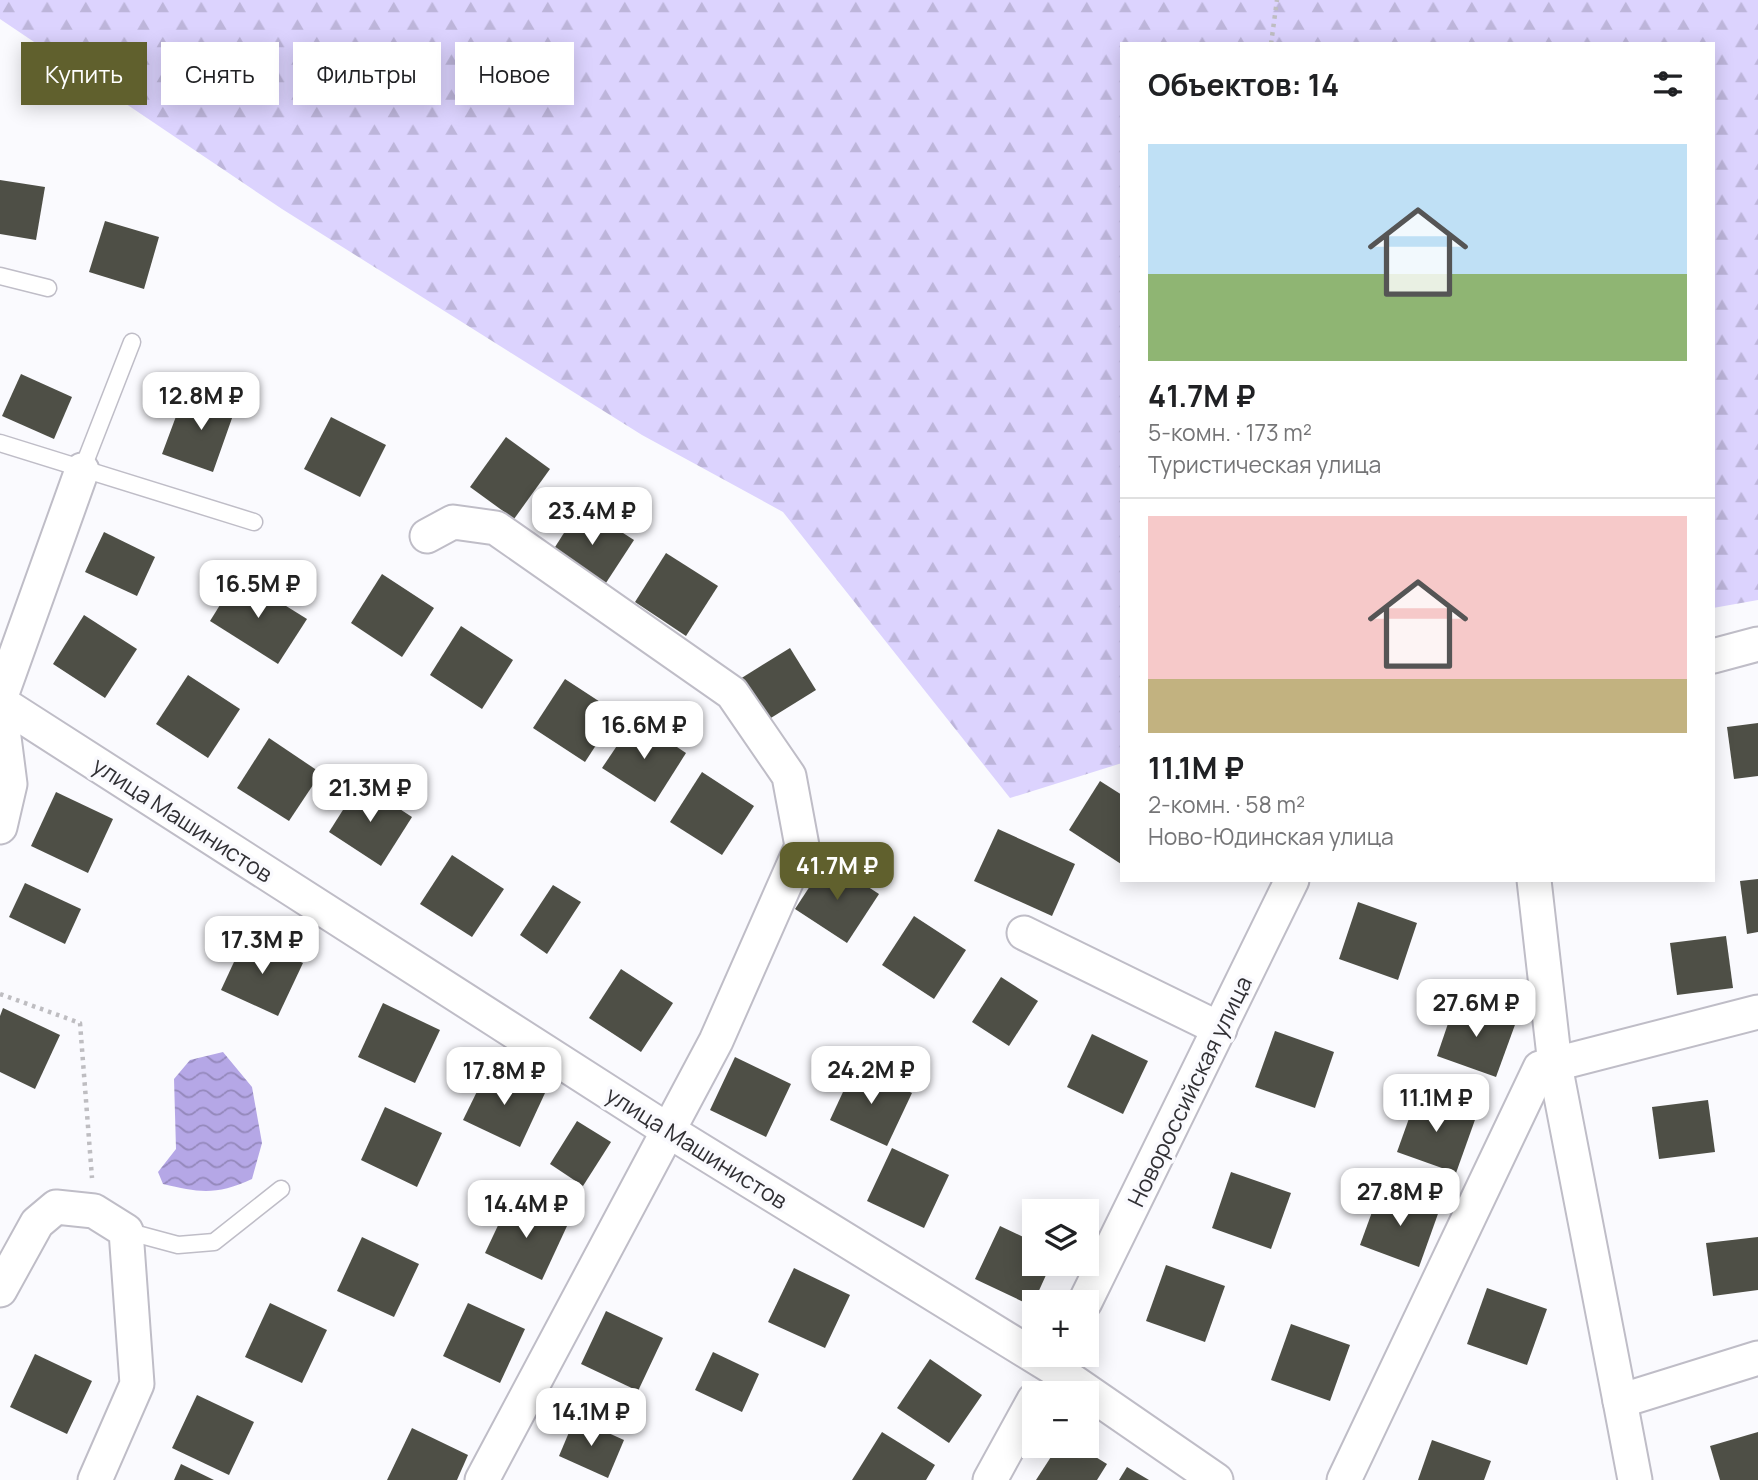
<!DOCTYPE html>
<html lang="ru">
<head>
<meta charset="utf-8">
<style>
	body { margin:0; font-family:Manrope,sans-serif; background:#f2f2f2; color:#202124; height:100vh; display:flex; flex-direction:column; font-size:26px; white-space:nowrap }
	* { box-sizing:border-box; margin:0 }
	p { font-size:23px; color:#757577 }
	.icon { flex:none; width:38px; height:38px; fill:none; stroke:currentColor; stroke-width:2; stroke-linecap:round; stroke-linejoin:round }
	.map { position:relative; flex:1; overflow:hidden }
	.details { position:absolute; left:1120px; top:42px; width:595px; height:840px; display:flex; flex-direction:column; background:#fff; border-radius:0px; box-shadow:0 4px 18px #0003 }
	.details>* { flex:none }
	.hud { position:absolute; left:21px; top:42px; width:665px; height:63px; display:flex; gap:14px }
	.fabs { position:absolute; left:1022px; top:1199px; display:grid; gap:14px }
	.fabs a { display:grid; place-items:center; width:77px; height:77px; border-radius:0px; background:#fff; box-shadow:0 4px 18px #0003; font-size:35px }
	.price { position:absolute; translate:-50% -60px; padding:0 16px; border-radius:14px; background:#fff; color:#222; font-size:23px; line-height:46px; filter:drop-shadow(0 2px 4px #0008) }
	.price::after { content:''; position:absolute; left:50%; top:42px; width:21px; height:16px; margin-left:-10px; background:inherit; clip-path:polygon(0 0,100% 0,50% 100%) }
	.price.selected { background:#60602d; color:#fff }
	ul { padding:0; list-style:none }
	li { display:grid; align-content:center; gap:14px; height:371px; padding:0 28px }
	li+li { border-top:2px solid #e0e0e0 }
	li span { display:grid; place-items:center; height:217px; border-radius:0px; color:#555 }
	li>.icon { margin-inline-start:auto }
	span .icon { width:126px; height:126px; fill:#fffc; stroke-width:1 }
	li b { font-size:30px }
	h2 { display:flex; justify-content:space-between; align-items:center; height:84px; padding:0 28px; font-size:30px }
	.tag { padding:0 24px; border-radius:0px; background:#fff; box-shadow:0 4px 18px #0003; font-size:24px; line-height:63px }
	.tag.selected { background:#60602d; color:#fff }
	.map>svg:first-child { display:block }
	.forest { fill:url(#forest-firs) }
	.water { fill:url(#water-waves) }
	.building { fill:#4e4f46 }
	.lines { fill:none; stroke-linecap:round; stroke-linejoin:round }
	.lane-casing { stroke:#bfbdc7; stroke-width:19 }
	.street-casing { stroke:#bfbdc7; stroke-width:37 }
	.path { stroke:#bebdc1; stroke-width:4.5; stroke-dasharray:3.5 5; stroke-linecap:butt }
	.lane { stroke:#fff; stroke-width:16 }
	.street { stroke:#fff; stroke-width:33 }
	.labels { text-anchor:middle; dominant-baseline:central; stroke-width:7; stroke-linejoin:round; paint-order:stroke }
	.street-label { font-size:23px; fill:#313034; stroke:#fafafe }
</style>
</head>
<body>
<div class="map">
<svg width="1758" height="1480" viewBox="0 0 1758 1480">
	<defs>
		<pattern id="forest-firs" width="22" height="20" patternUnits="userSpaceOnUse" patternTransform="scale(1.75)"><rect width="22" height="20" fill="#dcd3fe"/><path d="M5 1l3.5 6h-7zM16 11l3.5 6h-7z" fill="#bdb5da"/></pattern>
		<pattern id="water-waves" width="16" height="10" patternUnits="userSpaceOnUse" patternTransform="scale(1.75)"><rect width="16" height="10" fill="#b5a7e6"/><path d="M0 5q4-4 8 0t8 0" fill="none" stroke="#9488bb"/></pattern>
	</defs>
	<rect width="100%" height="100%" fill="#fafafe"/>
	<!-- forest -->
	<polygon class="forest" points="0,0 1758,0 1758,600 1713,608 1713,44 1122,44 1122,763 1010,798 783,512 642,435 282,209 0,19"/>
	<!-- water -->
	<path class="water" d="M223,1052l29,35 10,56 -10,36c-35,16 -52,14 -89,5l-5,-12 18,-23 -2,-70 16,-19z"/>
	<!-- building -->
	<g class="building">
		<polygon points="0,180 45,187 36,240 0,234"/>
		<polygon points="105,221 159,237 144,289 89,272"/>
		<polygon points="21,374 72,397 54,439 2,416"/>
		<polygon points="200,390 237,404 213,472 162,454 178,411 191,416"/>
		<polygon points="331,417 386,445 360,497 304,469"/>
		<polygon points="506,437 550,469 514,519 470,487"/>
		<polygon points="581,506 634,540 602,589 550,555"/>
		<polygon points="104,532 155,557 137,596 85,572"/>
		<polygon points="666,553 718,586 686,636 635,602"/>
		<polygon points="382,574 434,608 402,657 351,623"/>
		<polygon points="238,576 307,619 278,664 210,621"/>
		<polygon points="84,615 137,649 105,698 53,664"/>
		<polygon points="461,626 513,660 482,709 430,675"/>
		<polygon points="790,648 816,690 766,721 740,679"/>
		<polygon points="188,675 240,709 208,758 156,724"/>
		<polygon points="565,679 617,713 585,762 533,728"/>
		<polygon points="635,719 686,753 655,802 602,768"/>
		<polygon points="1758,723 1758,776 1734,779 1727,727"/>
		<polygon points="269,738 321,773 289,821 237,788"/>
		<polygon points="702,772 754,806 722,855 670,822"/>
		<polygon points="1100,781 1122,795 1121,864 1069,830"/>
		<polygon points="360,783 412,817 381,866 329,832"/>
		<polygon points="56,792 113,819 88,873 31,846"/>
		<polygon points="998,829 1075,864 1052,916 974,881"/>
		<polygon points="452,855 504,889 472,937 420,904"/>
		<polygon points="827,860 879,894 847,943 795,909"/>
		<polygon points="1758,879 1758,932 1747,934 1740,881"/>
		<polygon points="25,883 81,909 65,944 9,917"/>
		<polygon points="553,885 581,902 547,954 520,935"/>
		<polygon points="1358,902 1417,923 1398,980 1339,959"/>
		<polygon points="914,916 966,950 934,999 882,965"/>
		<polygon points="246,936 303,963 278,1016 221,990"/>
		<polygon points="1726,936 1733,988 1677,995 1670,943"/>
		<polygon points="621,969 673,1003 641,1052 589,1018"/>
		<polygon points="1001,977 1038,1001 1009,1046 972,1022"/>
		<polygon points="1456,1000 1516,1022 1496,1077 1437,1056"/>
		<polygon points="383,1003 440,1030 415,1083 358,1057"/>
		<polygon points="3,1008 60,1035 35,1089 0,1072 0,1016"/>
		<polygon points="1275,1031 1334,1052 1315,1108 1255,1087"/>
		<polygon points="1092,1034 1148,1061 1123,1114 1067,1087"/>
		<polygon points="735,1057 791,1084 766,1137 710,1110"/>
		<polygon points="855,1066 912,1093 887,1146 830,1120"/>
		<polygon points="489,1067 545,1093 520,1147 463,1120"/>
		<polygon points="1417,1096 1476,1117 1456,1173 1397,1152"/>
		<polygon points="1708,1100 1715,1152 1659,1159 1652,1107"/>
		<polygon points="385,1107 442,1133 417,1187 361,1160"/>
		<polygon points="577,1121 611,1142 583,1186 550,1164"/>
		<polygon points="892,1148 949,1175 924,1228 867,1201"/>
		<polygon points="1231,1172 1291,1193 1271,1249 1212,1228"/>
		<polygon points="1380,1190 1439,1211 1419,1267 1360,1245"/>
		<polygon points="510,1200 567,1226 542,1280 485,1253"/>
		<polygon points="1000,1226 1034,1242 1034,1264 1051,1264 1032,1306 975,1279"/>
		<polygon points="362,1237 419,1264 394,1317 337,1291"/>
		<polygon points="1758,1237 1758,1290 1713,1296 1706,1243"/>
		<polygon points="1166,1265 1225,1286 1205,1342 1146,1321"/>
		<polygon points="794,1268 850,1295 825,1348 768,1322"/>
		<polygon points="1487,1288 1547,1309 1527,1365 1467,1344"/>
		<polygon points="270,1303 327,1330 302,1383 245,1357"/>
		<polygon points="468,1303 525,1329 500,1383 443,1356"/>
		<polygon points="606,1311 663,1338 638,1391 581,1364"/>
		<polygon points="1291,1324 1350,1345 1330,1401 1271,1380"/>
		<polygon points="713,1352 759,1374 742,1412 695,1390"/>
		<polygon points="35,1354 92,1381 67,1434 10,1407"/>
		<polygon points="930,1359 982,1395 949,1443 897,1408"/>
		<polygon points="197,1395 254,1422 229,1475 172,1448"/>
		<polygon points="575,1418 624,1440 608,1478 559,1456"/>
		<polygon points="412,1428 468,1455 457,1480 387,1480"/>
		<polygon points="882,1432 935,1465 926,1480 852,1480"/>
		<polygon points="1758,1432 1758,1480 1720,1480 1710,1446"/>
		<polygon points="1432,1440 1491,1461 1484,1480 1418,1480"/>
		<polygon points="1058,1446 1078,1446 1107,1464 1097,1480 1036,1480"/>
		<polygon points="181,1464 214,1480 174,1480"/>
		<polygon points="1127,1467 1149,1480 1119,1480"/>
	</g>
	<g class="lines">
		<!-- lane casing -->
		<g class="lane-casing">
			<g id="lane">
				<polyline points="0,276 48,288"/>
				<polyline points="0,443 254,522"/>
				<polyline points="82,470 132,342"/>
				<polyline points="126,1231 178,1245 214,1242 281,1189"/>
			</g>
		</g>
		<!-- street casing -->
		<g class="street-casing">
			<g id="street">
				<polyline points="427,536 453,522 496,528 732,693 789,776 802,846 716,1041 482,1480"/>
				<polyline points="1713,656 1758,644"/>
				<polyline points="0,699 82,470"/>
				<polyline points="0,702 669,1131 1052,1367 1216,1480"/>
				<polyline points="0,706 10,784 0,827"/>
				<polyline points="1534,880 1555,1065 1620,1401"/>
				<polyline points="1024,933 1220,1029"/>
				<polyline points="0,1290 37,1223 56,1207 94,1211 126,1231 137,1384 95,1480"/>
				<polyline points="1085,1302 1292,880"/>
				<polyline points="990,1480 1034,1400"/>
				<polyline points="1344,1480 1540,1068 1758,1012"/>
				<polyline points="1635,1480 1620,1401 1758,1358"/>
			</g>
		</g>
		<!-- path -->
		<g class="path">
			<polyline points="1271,44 1277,0"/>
			<polyline points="0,994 80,1023 92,1178"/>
		</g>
		<!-- lane -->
		<use href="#lane" class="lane"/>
		<!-- street -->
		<use href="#street" class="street"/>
	</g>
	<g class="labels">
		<!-- street labels -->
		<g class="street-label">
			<text transform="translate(183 819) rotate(33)">улица Машинистов</text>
			<text transform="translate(1189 1091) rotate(-64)">Новороссийская улица</text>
			<text transform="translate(697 1147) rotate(32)">улица Машинистов</text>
		</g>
	</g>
</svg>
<div class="fabs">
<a><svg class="icon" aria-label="layers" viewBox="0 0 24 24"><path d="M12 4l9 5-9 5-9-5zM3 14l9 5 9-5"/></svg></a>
<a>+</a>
<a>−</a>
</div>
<b class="price" style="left:201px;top:432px">12.8M ₽</b>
<b class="price" style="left:592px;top:547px">23.4M ₽</b>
<b class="price" style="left:258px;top:620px">16.5M ₽</b>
<b class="price" style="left:644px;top:761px">16.6M ₽</b>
<b class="price" style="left:370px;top:824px">21.3M ₽</b>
<b class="price selected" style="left:837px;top:902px">41.7M ₽</b>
<b class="price" style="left:262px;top:976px">17.3M ₽</b>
<b class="price" style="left:1476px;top:1039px">27.6M ₽</b>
<b class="price" style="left:871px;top:1106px">24.2M ₽</b>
<b class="price" style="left:504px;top:1107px">17.8M ₽</b>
<b class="price" style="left:1436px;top:1134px">11.1M ₽</b>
<b class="price" style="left:1400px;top:1228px">27.8M ₽</b>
<b class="price" style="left:526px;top:1240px">14.4M ₽</b>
<b class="price" style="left:591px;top:1448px">14.1M ₽</b>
<div class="hud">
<a class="tag selected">Купить</a>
<a class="tag">Снять</a>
<a class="tag">Фильтры</a>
<a class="tag">Новое</a>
</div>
<section class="details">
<h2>Объектов: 14<svg class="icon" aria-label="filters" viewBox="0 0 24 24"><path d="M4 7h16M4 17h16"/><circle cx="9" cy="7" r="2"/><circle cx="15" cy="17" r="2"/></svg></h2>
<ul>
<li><span style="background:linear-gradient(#bfe0f5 60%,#8fb573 0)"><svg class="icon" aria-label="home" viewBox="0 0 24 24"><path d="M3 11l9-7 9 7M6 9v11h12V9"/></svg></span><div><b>41.7M ₽</b><p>5-комн. · 173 m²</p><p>Туристическая улица</p></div></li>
<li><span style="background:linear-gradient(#f6c9c9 75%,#c2b280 0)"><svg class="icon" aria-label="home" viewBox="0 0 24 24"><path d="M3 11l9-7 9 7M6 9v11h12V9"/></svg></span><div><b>11.1M ₽</b><p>2-комн. · 58 m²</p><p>Ново-Юдинская улица</p></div></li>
</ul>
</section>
</div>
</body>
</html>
